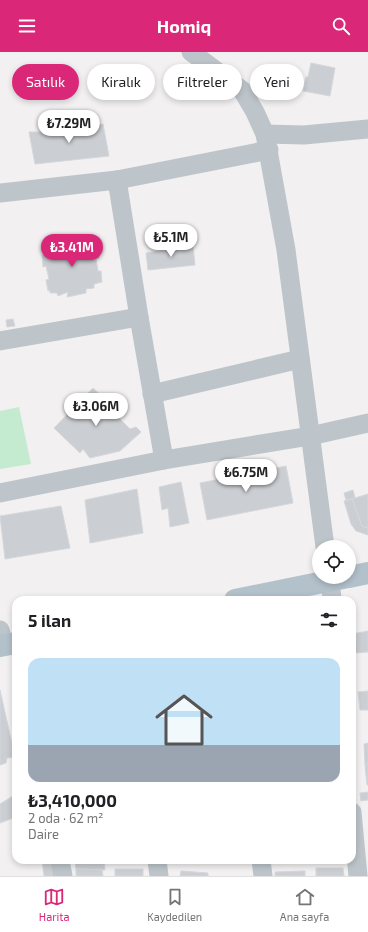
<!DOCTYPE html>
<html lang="tr">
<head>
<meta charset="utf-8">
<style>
	body { margin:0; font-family:"Exo 2",sans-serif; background:#f2f2f2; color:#202124; height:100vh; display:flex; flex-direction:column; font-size:15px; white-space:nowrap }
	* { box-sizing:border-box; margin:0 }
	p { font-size:13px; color:#757577 }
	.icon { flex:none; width:22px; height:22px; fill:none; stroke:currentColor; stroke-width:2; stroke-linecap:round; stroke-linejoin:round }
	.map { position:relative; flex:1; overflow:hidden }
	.sheet { position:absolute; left:12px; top:544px; width:344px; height:268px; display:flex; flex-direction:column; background:#fff; border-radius:12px; box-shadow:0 2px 6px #0003 }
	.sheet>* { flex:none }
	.hud { position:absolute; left:12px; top:12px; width:344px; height:36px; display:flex; gap:8px }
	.buttons { position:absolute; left:312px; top:488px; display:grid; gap:8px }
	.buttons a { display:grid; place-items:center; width:44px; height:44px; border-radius:50%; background:#fff; box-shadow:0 2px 6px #0003; font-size:20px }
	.price { position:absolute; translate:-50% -34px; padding:0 9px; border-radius:14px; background:#fff; color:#222; font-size:13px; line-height:26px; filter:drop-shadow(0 1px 2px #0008) }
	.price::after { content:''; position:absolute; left:50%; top:24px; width:12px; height:9px; margin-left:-6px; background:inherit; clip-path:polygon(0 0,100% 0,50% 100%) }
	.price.on { background:#db2777; color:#fff }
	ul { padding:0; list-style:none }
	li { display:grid; align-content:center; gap:8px; height:212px; padding:0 16px }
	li+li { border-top:1px solid #e0e0e0 }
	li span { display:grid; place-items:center; height:124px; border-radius:12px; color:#555 }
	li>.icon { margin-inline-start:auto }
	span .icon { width:72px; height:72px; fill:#fffc; stroke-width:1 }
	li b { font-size:17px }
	h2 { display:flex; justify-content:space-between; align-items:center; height:48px; padding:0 16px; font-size:17px }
	.chip { padding:0 14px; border-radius:18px; background:#fff; box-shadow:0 2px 6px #0003; font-size:14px; line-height:36px }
	.chip.on { background:#db2777; color:#fff }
	header { display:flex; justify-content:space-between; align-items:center; height:52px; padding:0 16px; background:#db2777; color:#fff; font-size:18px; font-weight:700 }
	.tab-bar { display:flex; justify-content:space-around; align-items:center; height:56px; border-top:1px solid #e0e0e0; background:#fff; font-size:11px; color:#757577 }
	.tab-bar a { display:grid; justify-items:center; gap:2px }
	.tab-bar .on { color:#db2777 }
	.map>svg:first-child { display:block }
	.green { fill:#c4ebcf }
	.building { fill:#cbced2; stroke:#d5d7db }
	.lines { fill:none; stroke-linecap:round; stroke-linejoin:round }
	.minor { stroke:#bdc5cb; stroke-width:19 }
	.major { stroke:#b3c1cb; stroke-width:22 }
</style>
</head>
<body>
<header><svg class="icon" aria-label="menu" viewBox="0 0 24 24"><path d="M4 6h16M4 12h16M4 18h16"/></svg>Homiq<svg class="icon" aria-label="search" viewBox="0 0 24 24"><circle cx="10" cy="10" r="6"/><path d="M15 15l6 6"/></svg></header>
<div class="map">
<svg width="368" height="824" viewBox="0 0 368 824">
	<rect width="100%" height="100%" fill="#f2f0f0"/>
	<!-- green -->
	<polygon class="green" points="19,355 31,412 0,417 0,359"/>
	<!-- building -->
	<g class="building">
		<polygon points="311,11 335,16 330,44 303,39 306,25 308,25"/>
		<polygon points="80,72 90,72 90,75 103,72 109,104 35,112 29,80 42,80 42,76 56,75 57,80 80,77"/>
		<polygon points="78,189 78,192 87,190 87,193 93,191 93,194 96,193 99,206 96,207 98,219 101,219 102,230 94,232 94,236 86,237 86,241 67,245 68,240 58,244 57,241 50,241 50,238 48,239 46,228 49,227 46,214 43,215 42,203 44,203 44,200 51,200 50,197 58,196 57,192"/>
		<polygon points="193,194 195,213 148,218 146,201"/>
		<polygon points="13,267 15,274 7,275 6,268"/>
		<polygon points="93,336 119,360 116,363 130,377 136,375 141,380 120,399 90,406 83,397 80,401 54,376"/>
		<polygon points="286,414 293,451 207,468 200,431"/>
		<polygon points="181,430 189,471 170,475 168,456 162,458 159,435"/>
		<polygon points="137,437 143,481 90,491 85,448"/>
		<polygon points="353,438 355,446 346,448 344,441"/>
		<polygon points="368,442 368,476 362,474 352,447"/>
		<polygon points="352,447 362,474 368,476 368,483 356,479 351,472 344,449"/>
		<polygon points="61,454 70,496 5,507 0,464"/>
		<polygon points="368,579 368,600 355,601 352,582"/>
		<polygon points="0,638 15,705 7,706 6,711 0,713"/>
		<polygon points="368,639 368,658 360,658 358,640"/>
		<polygon points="368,691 368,712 365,713 364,692"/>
		<polygon points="368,712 368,733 367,733 365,713"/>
		<polygon points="368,740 368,748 361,749 360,741"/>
		<polygon points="16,742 16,765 0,771 0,752"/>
		<polygon points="42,808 53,808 55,824 44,824"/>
		<polygon points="75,808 104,808 105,818 76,817"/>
		<polygon points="274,808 302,808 302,809 275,811"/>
		<polygon points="316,816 343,816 344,824 316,824"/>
		<polygon points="76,817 102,818 103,824 76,824"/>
		<rect x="115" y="817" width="28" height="7"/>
		<polygon points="181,819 208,821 208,824 180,824"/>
		<polygon points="305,819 305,824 275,824 275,820"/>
	</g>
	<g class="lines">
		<!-- minor -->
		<g class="minor">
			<polyline points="191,0 242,38 255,60 265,82 286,198 325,495"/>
			<polyline points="265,82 304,83 368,77"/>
			<polyline points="117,128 139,265 164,408"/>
			<polyline points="0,141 117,128 269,98"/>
			<polyline points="0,289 139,265"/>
			<polyline points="152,342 300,307"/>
			<polyline points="0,441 164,408 310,384 368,371"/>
			<polyline points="330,525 332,548"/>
			<polyline points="0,578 4,593"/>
			<polyline points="352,760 358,824"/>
			<polyline points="60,808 63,824"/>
			<polyline points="157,808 159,824"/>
			<polyline points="261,808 263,824"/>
		</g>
		<!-- major -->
		<g class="major">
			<polyline points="349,525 368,521"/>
			<polyline points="235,548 348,525"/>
			<polyline points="0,594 16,591"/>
		</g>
	</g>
</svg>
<div class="buttons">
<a><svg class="icon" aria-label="locate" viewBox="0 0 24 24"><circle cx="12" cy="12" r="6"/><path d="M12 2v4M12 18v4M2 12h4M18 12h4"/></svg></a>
</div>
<b class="price" style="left:69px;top:92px">₺7.29M</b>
<b class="price" style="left:171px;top:206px">₺5.1M</b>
<b class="price on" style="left:72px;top:216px">₺3.41M</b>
<b class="price" style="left:96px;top:375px">₺3.06M</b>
<b class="price" style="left:246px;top:441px">₺6.75M</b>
<div class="hud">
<a class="chip on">Satılık</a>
<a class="chip">Kiralık</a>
<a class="chip">Filtreler</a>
<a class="chip">Yeni</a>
</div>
<section class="sheet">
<h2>5 ilan<svg class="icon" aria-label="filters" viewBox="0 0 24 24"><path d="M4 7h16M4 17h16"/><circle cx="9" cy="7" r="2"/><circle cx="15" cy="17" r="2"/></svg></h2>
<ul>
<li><span style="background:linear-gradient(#bfe0f5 70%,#9aa5b1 0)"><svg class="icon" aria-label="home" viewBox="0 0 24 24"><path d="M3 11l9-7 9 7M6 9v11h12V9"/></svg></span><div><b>₺3,410,000</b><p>2 oda · 62 m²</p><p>Daire</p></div></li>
</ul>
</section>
</div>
<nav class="tab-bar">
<a class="on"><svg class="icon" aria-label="map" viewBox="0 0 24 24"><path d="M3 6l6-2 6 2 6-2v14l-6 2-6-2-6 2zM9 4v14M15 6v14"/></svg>Harita</a>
<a><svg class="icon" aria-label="saved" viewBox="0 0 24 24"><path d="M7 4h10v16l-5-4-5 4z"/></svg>Kaydedilen</a>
<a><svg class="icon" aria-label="home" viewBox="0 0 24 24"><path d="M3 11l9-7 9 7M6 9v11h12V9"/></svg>Ana sayfa</a>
</nav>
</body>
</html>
